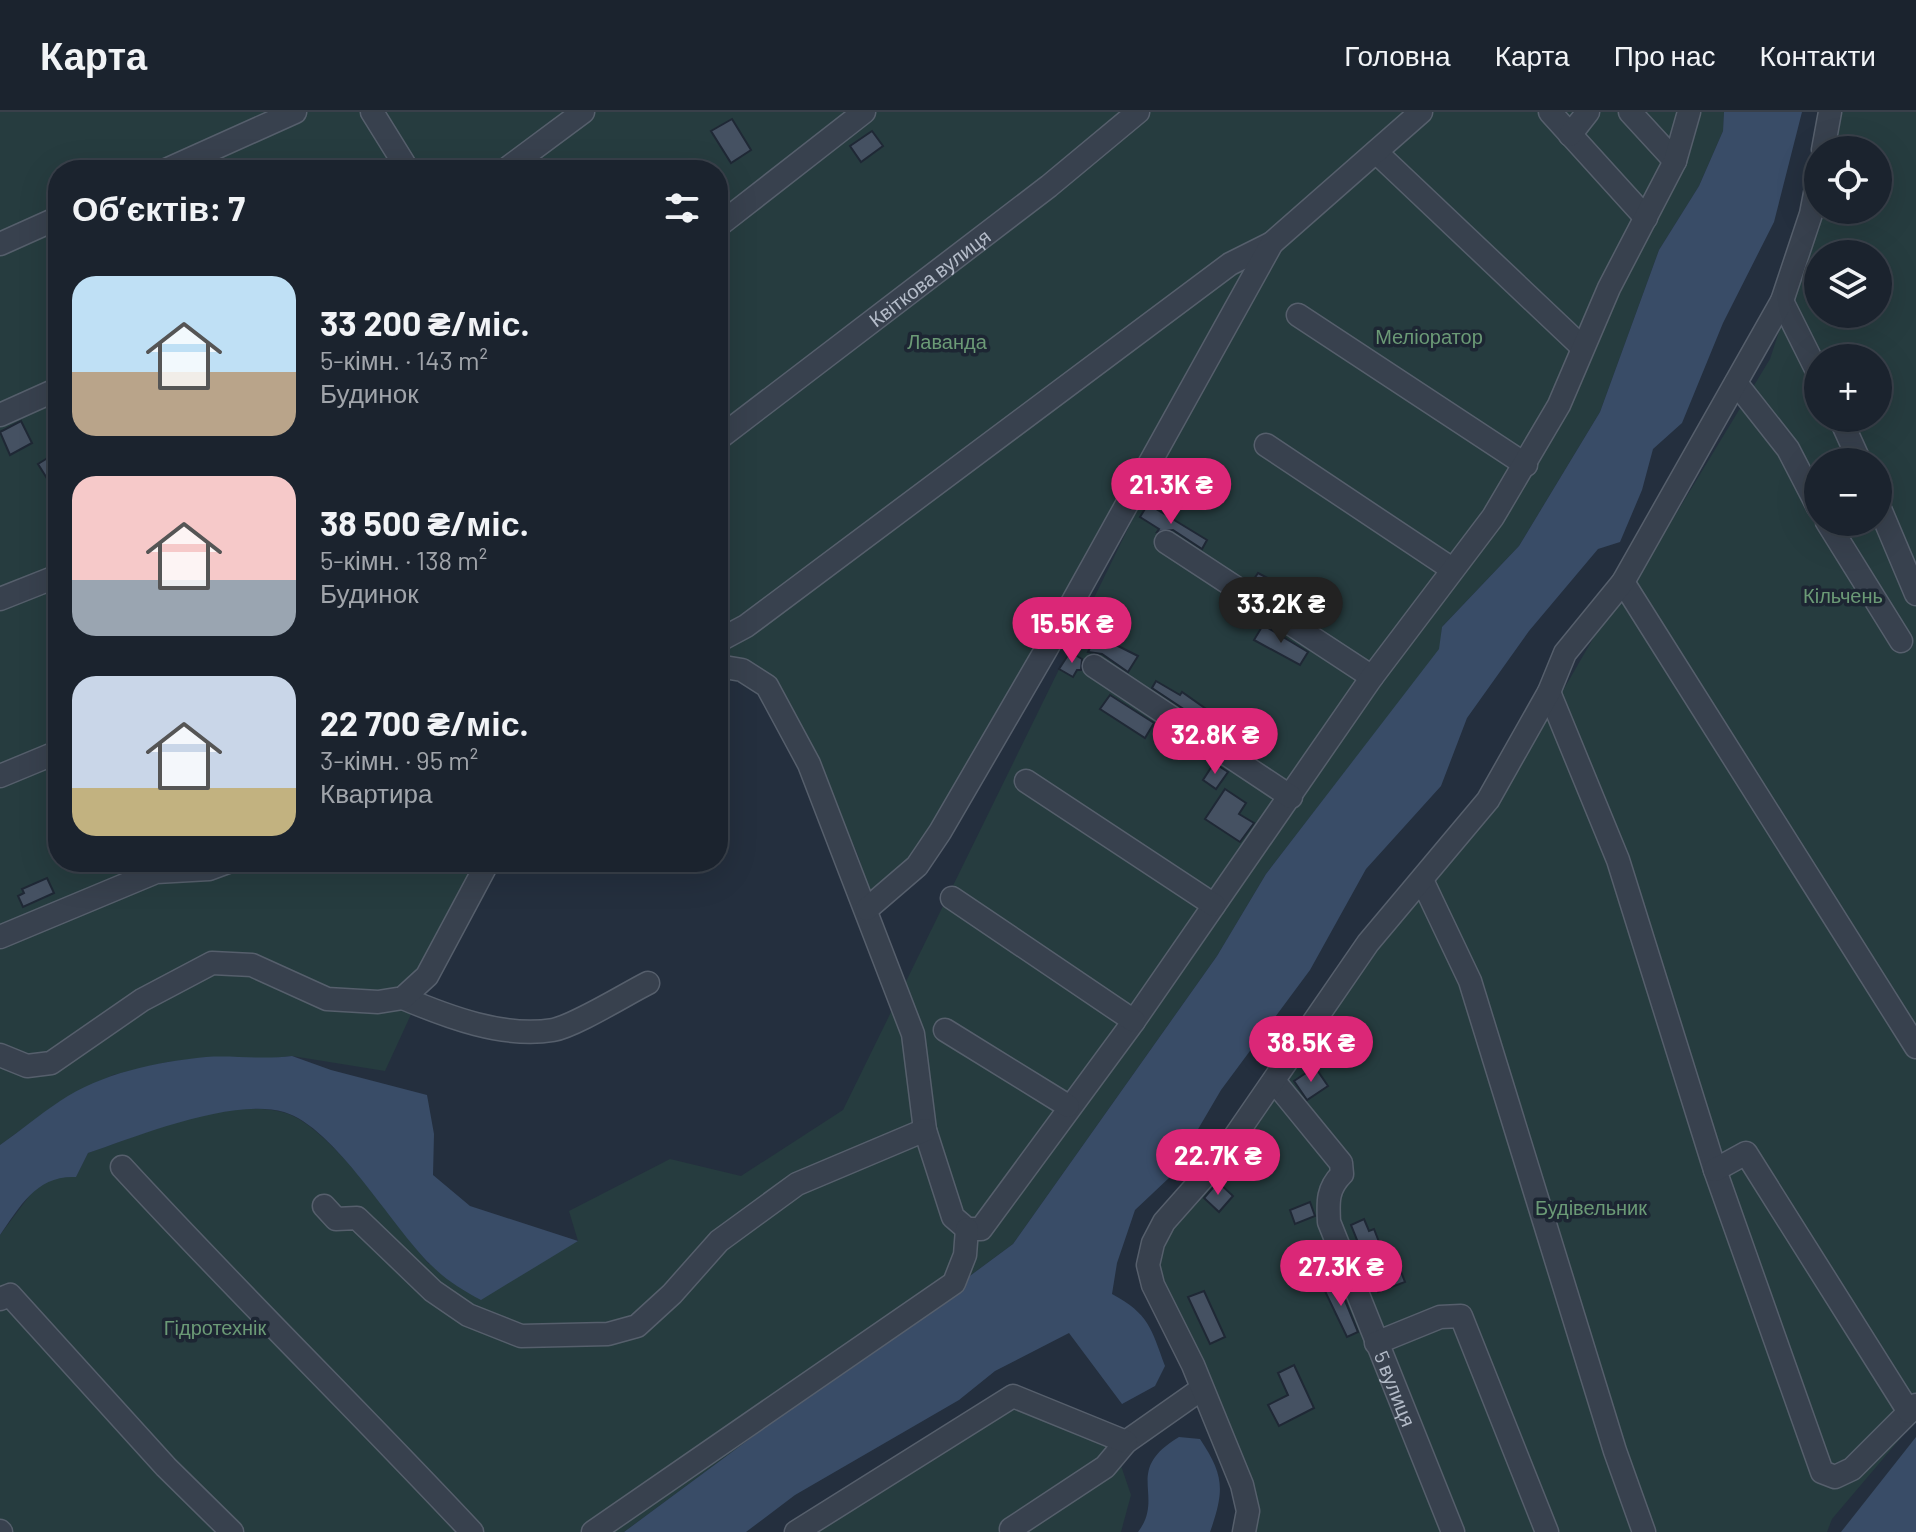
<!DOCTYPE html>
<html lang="uk">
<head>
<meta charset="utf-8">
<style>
	body { margin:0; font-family:Barlow,sans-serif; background:#282f3a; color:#f1f3f6; height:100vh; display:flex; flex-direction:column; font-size:30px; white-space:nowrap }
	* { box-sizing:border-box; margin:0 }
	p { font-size:26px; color:#a0a4aa }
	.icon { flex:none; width:44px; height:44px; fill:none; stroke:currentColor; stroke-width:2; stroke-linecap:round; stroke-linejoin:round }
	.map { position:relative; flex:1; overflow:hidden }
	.sheet { position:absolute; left:48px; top:48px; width:680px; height:712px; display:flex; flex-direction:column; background:#1b232e; border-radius:32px; box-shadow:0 8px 32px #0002,0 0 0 2px #39404a }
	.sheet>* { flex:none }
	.buttons { position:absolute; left:1804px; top:24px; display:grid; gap:16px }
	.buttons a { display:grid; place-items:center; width:88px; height:88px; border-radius:50%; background:#1b232e; box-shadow:0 8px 32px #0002,0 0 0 2px #39404a; font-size:40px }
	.price { position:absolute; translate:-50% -68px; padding:0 18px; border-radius:28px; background:#db2777; color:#fff; font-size:26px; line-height:52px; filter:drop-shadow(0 2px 4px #0008) }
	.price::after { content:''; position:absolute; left:50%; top:48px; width:24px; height:18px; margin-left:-12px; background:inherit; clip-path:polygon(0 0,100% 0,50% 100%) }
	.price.selected { background:#222; color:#fff }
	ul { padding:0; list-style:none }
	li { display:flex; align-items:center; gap:24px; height:200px; padding:0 24px }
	li span { display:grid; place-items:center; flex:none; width:224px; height:160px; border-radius:24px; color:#555 }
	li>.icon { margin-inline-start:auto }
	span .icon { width:96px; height:96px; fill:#fffc; stroke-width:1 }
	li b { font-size:34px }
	h2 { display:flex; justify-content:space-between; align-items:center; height:96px; padding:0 24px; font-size:34px }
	header { display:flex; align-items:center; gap:48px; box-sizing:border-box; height:112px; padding:0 40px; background:#1b232e; border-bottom:2px solid #39404a }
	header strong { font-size:38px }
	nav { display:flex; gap:44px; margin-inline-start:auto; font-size:28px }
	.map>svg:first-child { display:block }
	.green { fill:#263c3f; fill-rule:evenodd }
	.water { fill:#394c67 }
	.building { fill:#455162; stroke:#1f2835; stroke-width:2 }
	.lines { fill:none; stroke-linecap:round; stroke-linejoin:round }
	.minor-casing { stroke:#565f6c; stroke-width:25 }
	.minor { stroke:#38414e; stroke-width:22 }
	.labels { text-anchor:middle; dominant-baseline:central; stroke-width:7; stroke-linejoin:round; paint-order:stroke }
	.street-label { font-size:20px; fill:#b4bcc9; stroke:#1d2633 }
	.park-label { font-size:20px; fill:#6b9a76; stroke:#1d2633 }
</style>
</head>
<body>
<header>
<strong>Карта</strong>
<nav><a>Головна</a><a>Карта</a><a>Про нас</a><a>Контакти</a></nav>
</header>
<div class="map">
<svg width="1916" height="1420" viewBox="0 0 1916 1420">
	<rect width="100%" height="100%" fill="#242f3e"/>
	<!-- green -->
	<g class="green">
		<path d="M0,0h1724l-1,19 -24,55 -40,64 -59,162 -81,134 -77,81 -2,22 -174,225 -49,82 -204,288 -389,288h-624v-297l33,-44 23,-15 20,1 12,-24c55,-19 137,-55 194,-41 46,10 115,114 147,152l149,-23 -9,-30 101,-52 71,17 102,-66 426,-869 -347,608 -52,46 -12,-40 -51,-116 -38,-65 -38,-18 -13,1v-487h-660v692h423l-96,209 -93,-15 -35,4 -47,-3 -42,5 -55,13 -51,25 -62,45z"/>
		<path d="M1839,0h77v1308l-84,99 -5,13h-571l2,-15 -90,-216 -14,-43 16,-34 179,-240 150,-183 99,-171 70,-103 102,-168 49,-149h59v-60h-41zM1818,142h60v60h-60zM1818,246h60v60h-60zM1818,350h60v60h-60z"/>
		<polygon points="1017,1291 1113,1330 1131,1383 1121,1420 818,1420 874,1379"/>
	</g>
	<!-- water -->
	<g class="water">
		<path d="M1724,0h78l-28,110 -51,101 -41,100 -29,26 -11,41 -22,52 -22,7 -69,82 -62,87 -26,68 -75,83 -56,101 -89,120 -51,87 -35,33 -18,53 -5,31c37,20 39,34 53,72l-10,20 -33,18 -53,-71 -74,38 -36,29 -164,95 -49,37h-122l389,-288 204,-288 49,-82 173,-225 3,-22 77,-81 81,-134 59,-162 40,-64 24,-55z"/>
		<path d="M292,944l39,14 96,25 7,39 -1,41 37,31 108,35 -97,59c-19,-10 -35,-20 -50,-35 -40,-39 -96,-138 -147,-153 -50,-15 -147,24 -196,41l-12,24c-39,-2 -56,29 -76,58v-90c20,-14 39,-30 60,-44 42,-28 96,-39 146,-44 28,-2 56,3 86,-1z"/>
		<path d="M1179,1325l21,2c24,36 25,51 10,93h-72c28,-37 -16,-61 41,-95z"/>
		<polygon points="1916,1325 1916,1420 1841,1420"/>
	</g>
	<!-- building -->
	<g class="building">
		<polygon points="732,7 751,38 731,51 711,19"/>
		<polygon points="872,19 883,34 861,50 850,34"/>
		<polygon points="21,309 32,331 10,343 0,320"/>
		<polygon points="54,342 58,348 58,384 38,352"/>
		<polygon points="1148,392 1207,428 1202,437 1173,418 1157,420 1159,417 1140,405"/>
		<polygon points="1258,461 1302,484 1299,489 1327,507 1321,515 1252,470"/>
		<polygon points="1263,513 1308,540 1300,553 1254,528"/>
		<polygon points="1096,523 1138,544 1128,560 1102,542 1088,540"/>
		<polygon points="1070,540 1082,547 1081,558 1077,558 1073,565 1059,557"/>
		<polygon points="1156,569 1180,583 1182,580 1236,618 1238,615 1252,623 1244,637 1152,576"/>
		<polygon points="1110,583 1154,611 1145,626 1100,597"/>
		<polygon points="1214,651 1228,660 1216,677 1203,668"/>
		<polygon points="1225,677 1246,691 1239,702 1254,711 1240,730 1205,707"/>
		<polygon points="47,766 54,781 23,795 18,784 24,781 22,777"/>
		<polygon points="1315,955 1328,974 1307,988 1294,969"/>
		<polygon points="1253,1022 1269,1034 1254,1053 1240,1042"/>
		<polygon points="1218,1070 1233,1084 1219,1100 1204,1086"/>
		<polygon points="1310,1090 1315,1104 1295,1112 1290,1098"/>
		<polygon points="1364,1107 1369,1119 1374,1117 1389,1156 1398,1152 1405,1170 1378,1180 1351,1113"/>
		<polygon points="1337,1169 1358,1220 1347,1225 1323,1175"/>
		<polygon points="1204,1179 1225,1225 1210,1232 1188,1185"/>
		<polygon points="1294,1253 1314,1296 1279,1314 1268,1293 1288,1283 1278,1261"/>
	</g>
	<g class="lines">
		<!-- minor casing -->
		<g class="minor-casing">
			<g id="minor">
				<polyline points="372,0 408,58"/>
				<polyline points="1550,0 1646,106"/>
				<polyline points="1630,0 1675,49"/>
				<polyline points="1570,23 1588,0"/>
				<polyline points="1823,38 1830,0"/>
				<polyline points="1376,40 1582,235"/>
				<polyline points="166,58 295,0"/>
				<polyline points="505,58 583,0"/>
				<polyline points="718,114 864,0"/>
				<polyline points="0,132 58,106"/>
				<polyline points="1782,189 1818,261"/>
				<polyline points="1298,203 1526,353"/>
				<polyline points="1736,271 1788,337 1818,395"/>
				<polyline points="0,303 58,277"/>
				<polyline points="1840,306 1860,350"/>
				<path id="s1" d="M718,327l331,-253 89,-74"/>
				<polyline points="1266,333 1452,457"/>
				<polyline points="1878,392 1916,482"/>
				<polyline points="1827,410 1901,529"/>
				<polyline points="1166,430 1372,565"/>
				<polyline points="1623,470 1916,935"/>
				<polyline points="0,487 58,464"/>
				<polyline points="718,529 746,514 1230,152 1272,131"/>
				<polyline points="718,554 742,558 767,574 809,652 913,922 925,1018 953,1105 967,1117 981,1117 1134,909 1372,565 1493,405 1559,293 1609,176 1675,49 1689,0"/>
				<polyline points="1094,554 1291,685"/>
				<polyline points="1549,580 1618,748 1715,1058 1822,1360 1835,1365 1852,1357 1916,1293"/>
				<polyline points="0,664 58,640"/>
				<polyline points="1026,669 1214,793"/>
				<polyline points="1422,768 1470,869 1615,1339 1644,1420"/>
				<polyline points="952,786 1134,909"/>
				<polyline points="867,797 917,754 940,720 1047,536 1272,131 1421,0"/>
				<polyline points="0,825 156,760 209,757 228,750"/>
				<path d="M403,886c45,19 100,40 150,32 22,-4 73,-36 95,-47"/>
				<polyline points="945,918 1068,994"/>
				<polyline points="0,943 27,954 51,951 142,888 212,851 252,853 327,887 378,890 403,886 427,864 488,750"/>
				<path id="s2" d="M1274,969l67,82 1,11c-15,15 -14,28 -13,48l124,310"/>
				<path d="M122,1055c114,124 235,242 350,365"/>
				<polyline points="1715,1058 1746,1041 1909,1300"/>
				<polyline points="324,1094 336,1107 357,1106 433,1179 468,1203 521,1224 608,1222 637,1214 672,1182 719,1129 797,1072 925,1018"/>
				<polyline points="0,1187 10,1183 166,1355 232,1420"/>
				<polyline points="1376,1231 1440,1205 1461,1204 1547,1420"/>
				<polyline points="1011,1417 1105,1355 1126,1330 1200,1278"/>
				<polyline points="0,1419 1,1420"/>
				<polyline points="593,1420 954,1171 965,1143 967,1117"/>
				<polyline points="796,1420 1013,1284 1126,1330"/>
				<polyline points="1244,1420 1248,1399 1242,1373 1193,1253 1153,1173 1148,1153 1153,1131 1164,1110 1218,1049 1368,831 1488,688 1549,580 1565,541 1623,470 1782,189 1811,102 1818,66"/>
			</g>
		</g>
		<!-- minor -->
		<use href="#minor" class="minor"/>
	</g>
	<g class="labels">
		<!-- street labels -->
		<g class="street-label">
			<text stroke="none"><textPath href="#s1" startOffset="266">Квіткова вулиця</textPath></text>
			<text stroke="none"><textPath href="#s2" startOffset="348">5 вулиця</textPath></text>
		</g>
		<!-- park labels -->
		<g class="park-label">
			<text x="1429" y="224">Меліоратор</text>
			<text x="947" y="229">Лаванда</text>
			<text x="1843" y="483">Кільчень</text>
			<text x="1591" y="1095">Будівельник</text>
			<text x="215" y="1215">Гідротехнік</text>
		</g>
	</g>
</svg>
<div class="buttons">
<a><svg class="icon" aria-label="locate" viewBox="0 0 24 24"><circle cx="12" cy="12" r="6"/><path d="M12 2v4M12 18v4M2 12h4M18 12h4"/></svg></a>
<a><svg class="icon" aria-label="layers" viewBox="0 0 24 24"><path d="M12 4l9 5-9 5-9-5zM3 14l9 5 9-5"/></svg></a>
<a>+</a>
<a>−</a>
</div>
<b class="price" style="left:1171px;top:414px">21.3K ₴</b>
<b class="price selected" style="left:1281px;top:533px">33.2K ₴</b>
<b class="price" style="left:1072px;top:553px">15.5K ₴</b>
<b class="price" style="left:1215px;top:664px">32.8K ₴</b>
<b class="price" style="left:1311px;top:972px">38.5K ₴</b>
<b class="price" style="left:1218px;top:1085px">22.7K ₴</b>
<b class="price" style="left:1341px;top:1196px">27.3K ₴</b>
<section class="sheet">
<h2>Об’єктів: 7<svg class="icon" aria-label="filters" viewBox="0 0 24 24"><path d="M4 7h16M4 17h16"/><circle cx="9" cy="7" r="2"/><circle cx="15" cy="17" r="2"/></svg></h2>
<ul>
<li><span style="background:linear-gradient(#bfe0f5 60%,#b9a48a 0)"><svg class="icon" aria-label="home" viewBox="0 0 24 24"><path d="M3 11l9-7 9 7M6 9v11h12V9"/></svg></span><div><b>33 200 ₴/міс.</b><p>5-кімн. · 143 m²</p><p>Будинок</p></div></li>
<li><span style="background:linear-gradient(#f6c9c9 65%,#9aa5b1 0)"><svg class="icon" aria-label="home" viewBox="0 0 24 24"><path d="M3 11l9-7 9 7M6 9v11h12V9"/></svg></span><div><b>38 500 ₴/міс.</b><p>5-кімн. · 138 m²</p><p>Будинок</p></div></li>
<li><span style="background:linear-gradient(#c9d6e8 70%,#c2b280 0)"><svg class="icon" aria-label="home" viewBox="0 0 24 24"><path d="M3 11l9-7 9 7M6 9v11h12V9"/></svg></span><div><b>22 700 ₴/міс.</b><p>3-кімн. · 95 m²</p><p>Квартира</p></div></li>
</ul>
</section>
</div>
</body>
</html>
